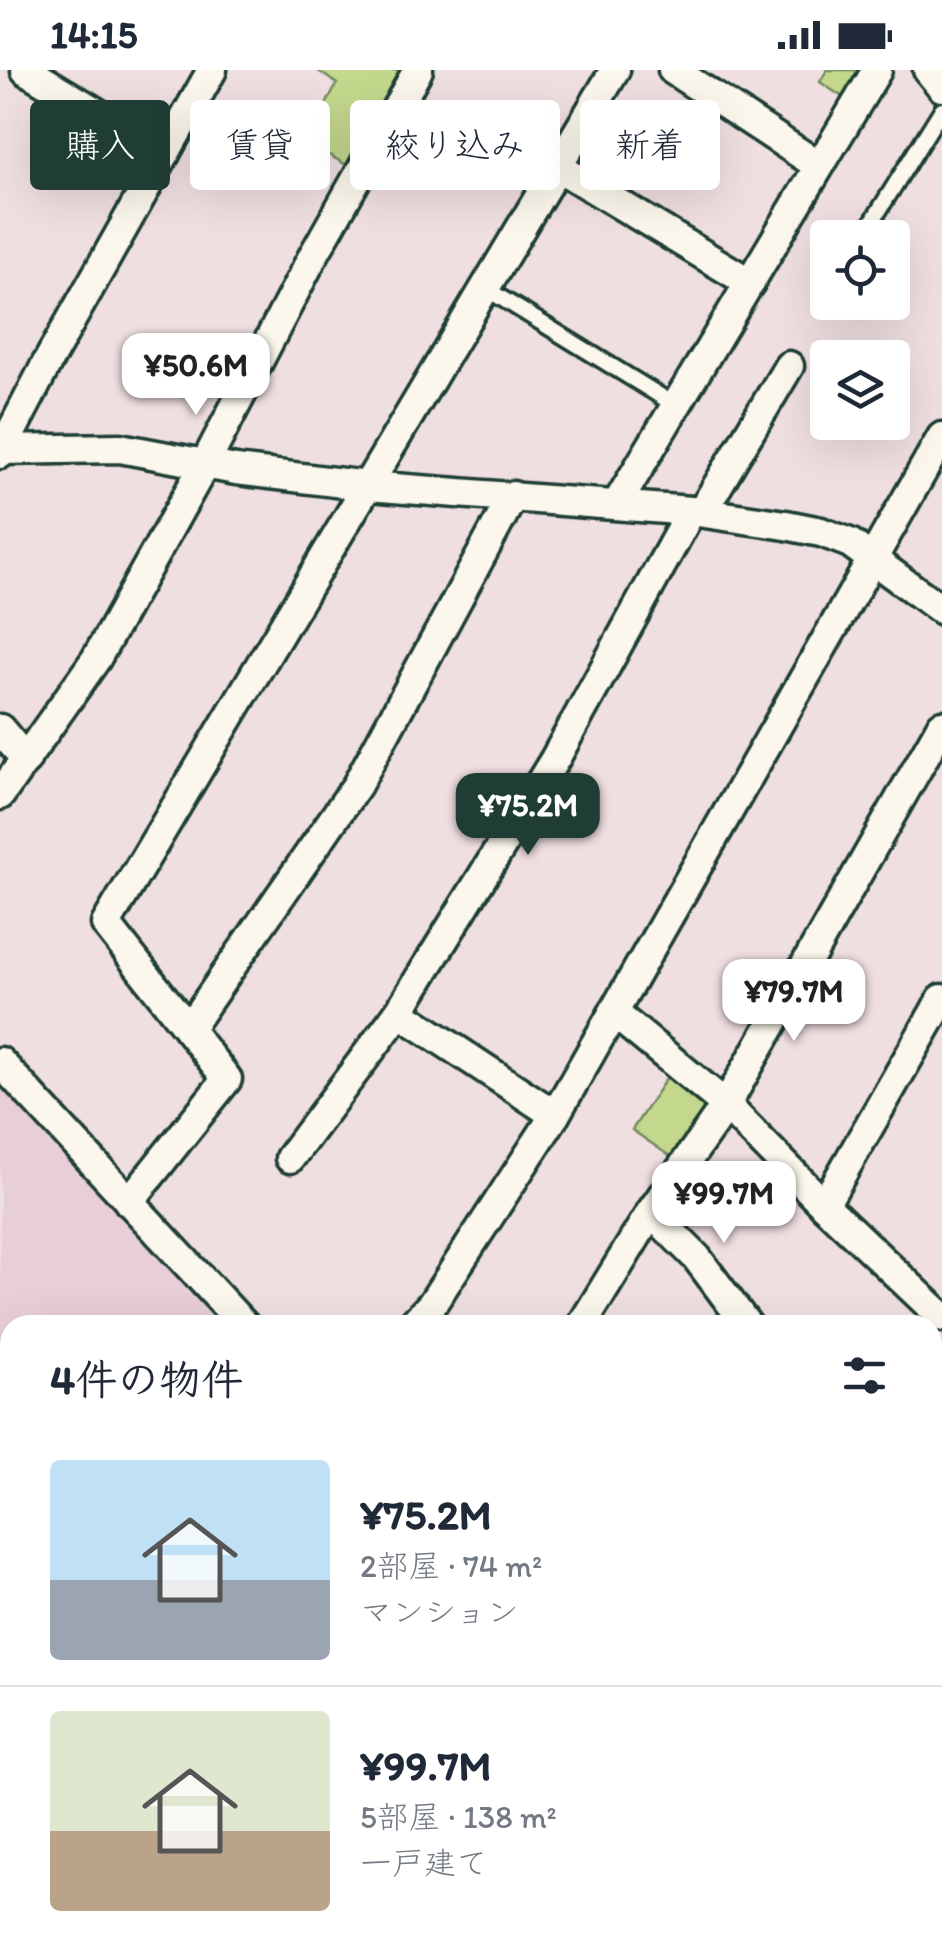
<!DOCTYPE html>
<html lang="ja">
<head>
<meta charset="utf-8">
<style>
	body { margin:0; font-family:Itim,"Klee One",sans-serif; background:#f2f2f3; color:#1f2937; height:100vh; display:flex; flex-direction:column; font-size:38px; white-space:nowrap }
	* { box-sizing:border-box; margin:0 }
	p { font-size:32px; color:#747a83 }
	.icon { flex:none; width:55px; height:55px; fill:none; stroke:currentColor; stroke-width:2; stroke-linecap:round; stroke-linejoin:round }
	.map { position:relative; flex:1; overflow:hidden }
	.sheet { position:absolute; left:0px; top:1245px; width:942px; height:640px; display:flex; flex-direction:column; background:#fff; border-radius:30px 30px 0 0; box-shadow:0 10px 40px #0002 }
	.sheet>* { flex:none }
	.top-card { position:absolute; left:30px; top:30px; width:882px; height:90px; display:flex; gap:20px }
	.controls { position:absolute; left:810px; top:150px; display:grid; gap:20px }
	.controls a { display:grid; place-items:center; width:100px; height:100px; border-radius:10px; background:#fff; box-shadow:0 10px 40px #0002; font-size:50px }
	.price { position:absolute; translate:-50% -85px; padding:0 22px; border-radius:20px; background:#fff; color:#222; font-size:32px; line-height:65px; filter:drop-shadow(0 2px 5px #0008) }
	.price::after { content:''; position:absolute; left:50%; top:60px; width:30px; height:22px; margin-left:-15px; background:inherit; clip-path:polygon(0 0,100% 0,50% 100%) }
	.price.on { background:#1f3d34; color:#fff }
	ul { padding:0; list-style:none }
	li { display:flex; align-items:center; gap:30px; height:250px; padding:0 50px }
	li+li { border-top:2px solid #e0e1e3 }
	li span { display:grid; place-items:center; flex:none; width:280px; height:200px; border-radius:10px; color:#555 }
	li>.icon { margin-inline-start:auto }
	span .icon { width:120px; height:120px; fill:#fffc; stroke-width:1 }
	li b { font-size:42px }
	h2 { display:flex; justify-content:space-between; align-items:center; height:120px; padding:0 50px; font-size:42px }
	.chip { padding:0 35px; border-radius:10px; background:#fff; box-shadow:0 10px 40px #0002; font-size:35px; line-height:90px }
	.chip.on { background:#1f3d34; color:#fff }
	.status { display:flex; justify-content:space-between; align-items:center; height:70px; padding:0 50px; background:#fff; direction:ltr }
	.status svg { height:28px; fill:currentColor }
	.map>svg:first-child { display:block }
	.built { fill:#e8ced9 }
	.green { fill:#c4d88d; stroke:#728a60; stroke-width:2.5 }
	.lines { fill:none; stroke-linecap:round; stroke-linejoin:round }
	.lane-casing { stroke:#1f3d34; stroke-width:21 }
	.street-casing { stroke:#1f3d34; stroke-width:35 }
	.lane { stroke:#fbf7ec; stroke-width:14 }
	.street { stroke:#fbf7ec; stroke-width:28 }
</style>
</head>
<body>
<div class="status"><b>14:15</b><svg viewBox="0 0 49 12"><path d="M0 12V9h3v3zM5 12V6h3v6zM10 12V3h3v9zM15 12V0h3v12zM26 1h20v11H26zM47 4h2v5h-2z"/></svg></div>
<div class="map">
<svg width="942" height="1885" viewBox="0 0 942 1885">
	<rect width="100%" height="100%" fill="#f0dfe1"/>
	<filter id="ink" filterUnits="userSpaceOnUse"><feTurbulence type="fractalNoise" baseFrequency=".01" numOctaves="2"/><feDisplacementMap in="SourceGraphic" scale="20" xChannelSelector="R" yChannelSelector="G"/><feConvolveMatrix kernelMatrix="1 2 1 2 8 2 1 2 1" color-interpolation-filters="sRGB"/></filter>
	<g filter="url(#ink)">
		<!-- built -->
		<polygon class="built" points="0,1012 230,1255 10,1255 10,1498 0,1502"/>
		<!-- green -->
		<g class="green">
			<polygon points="317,0 403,0 352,98 306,72 337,14"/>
			<polygon points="827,0 866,0 850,32 820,12"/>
			<polygon points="669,1004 705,1034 702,1055 677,1091 632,1060"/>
		</g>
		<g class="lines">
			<!-- lane casing -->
			<g class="lane-casing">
				<g id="lane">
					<polyline points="862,168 942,39"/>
					<polyline points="485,218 675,335"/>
				</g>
			</g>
			<!-- street casing -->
			<g class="street-casing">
				<g id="street">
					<polyline points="26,0 165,84"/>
					<polyline points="673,0 819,96"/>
					<polyline points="928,0 942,17"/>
					<polyline points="558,97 750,213"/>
					<polyline points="0,380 120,378 236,400 368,416 691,441 786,455 821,462 850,473 942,540"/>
					<polyline points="0,384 47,293 212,0"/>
					<polyline points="617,434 877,0"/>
					<polyline points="702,442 789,296"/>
					<polyline points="0,659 26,690"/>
					<polyline points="0,725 96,589 205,394 312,188 418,0"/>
					<polyline points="399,942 555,1045"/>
					<polyline points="614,943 726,1035 824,1135 942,1247"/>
					<polyline points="188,959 357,715 513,426"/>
					<polyline points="0,992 244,1255"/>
					<polyline points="290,1088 399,942 555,689 691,441"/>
					<polyline points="129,1132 227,1009 106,854 615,0"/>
					<polyline points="824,1135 942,929"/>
					<polyline points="651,1142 697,1188 747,1255"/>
					<polyline points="412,1255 432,1234 555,1045 942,367"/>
					<polyline points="582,1255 651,1142 726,1035 942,655"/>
					<polyline points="932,1458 942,1467"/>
					<polyline points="932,1502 942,1489"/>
					<polyline points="0,1520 10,1515"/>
					<polyline points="0,1654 10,1650"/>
					<polyline points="932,1743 942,1731"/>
					<polyline points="0,1819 10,1814"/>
					<polyline points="932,1868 942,1876"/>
					<polyline points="723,1875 733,1885"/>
					<polyline points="242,1885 260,1875"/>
					<polyline points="546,1885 564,1875"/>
				</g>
			</g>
			<!-- lane -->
			<use href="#lane" class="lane"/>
			<!-- street -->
			<use href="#street" class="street"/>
		</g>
	</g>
</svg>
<div class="controls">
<a><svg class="icon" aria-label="locate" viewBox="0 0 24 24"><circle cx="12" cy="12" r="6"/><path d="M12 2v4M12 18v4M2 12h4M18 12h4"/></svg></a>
<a><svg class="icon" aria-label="layers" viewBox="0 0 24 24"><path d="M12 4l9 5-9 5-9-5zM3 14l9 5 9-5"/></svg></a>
</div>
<b class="price" style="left:196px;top:348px">¥50.6M</b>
<b class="price on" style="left:528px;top:788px">¥75.2M</b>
<b class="price" style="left:794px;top:974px">¥79.7M</b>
<b class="price" style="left:724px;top:1176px">¥99.7M</b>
<div class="top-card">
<a class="chip on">購入</a>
<a class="chip">賃貸</a>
<a class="chip">絞り込み</a>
<a class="chip">新着</a>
</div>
<section class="sheet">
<h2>4件の物件<svg class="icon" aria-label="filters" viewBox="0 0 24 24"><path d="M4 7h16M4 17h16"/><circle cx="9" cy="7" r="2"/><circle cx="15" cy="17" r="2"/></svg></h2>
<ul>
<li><span style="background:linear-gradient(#bfe0f5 60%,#9aa5b1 0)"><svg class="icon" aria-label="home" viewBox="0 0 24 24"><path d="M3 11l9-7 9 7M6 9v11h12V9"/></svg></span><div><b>¥75.2M</b><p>2部屋 · 74 m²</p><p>マンション</p></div></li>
<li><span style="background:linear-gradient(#dfe7d0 60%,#b9a48a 0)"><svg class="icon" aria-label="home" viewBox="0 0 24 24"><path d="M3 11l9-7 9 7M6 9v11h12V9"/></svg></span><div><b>¥99.7M</b><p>5部屋 · 138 m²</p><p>一戸建て</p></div></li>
</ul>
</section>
</div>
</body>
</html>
